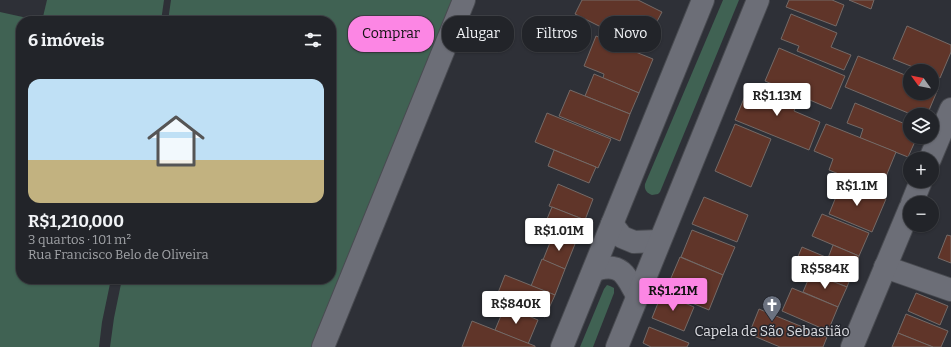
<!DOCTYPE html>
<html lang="pt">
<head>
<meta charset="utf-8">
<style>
	body { margin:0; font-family:Bitter,serif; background:#2a2c31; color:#f1f3f6; height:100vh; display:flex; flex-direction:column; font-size:15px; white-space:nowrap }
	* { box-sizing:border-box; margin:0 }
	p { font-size:13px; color:#a2a4a8 }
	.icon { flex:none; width:22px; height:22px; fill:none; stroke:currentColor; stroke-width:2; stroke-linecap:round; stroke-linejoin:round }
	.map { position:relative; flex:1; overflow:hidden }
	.panel { position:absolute; left:16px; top:16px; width:320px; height:268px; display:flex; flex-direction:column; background:#222429; border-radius:16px; box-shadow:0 1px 3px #0004,0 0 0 1px #3f4146 }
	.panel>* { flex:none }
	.hud { position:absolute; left:348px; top:16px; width:380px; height:36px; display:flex; gap:8px }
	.needle { width:26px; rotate:303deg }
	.tools { position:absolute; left:903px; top:64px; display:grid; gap:8px }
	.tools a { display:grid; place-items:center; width:36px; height:36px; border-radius:50%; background:#222429; box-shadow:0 1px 3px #0004,0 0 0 1px #3f4146; font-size:20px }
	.price { position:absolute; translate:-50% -34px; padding:0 9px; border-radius:4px; background:#fff; color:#222; font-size:13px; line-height:26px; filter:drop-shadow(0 1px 2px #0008) }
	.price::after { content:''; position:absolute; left:50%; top:24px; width:12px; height:9px; margin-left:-6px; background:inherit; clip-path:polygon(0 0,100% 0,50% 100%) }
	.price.active { background:#fc86e4; color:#111 }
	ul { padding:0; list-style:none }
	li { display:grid; align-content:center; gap:8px; height:212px; padding:0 12px }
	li+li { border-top:1px solid #3f4146 }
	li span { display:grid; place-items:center; height:124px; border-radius:12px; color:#555 }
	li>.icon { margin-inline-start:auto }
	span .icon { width:72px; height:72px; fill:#fffc; stroke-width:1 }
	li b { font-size:17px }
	h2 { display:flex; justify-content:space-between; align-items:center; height:48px; padding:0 12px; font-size:17px }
	.tag { padding:0 14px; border-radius:16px; background:#222429; box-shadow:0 1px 3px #0004,0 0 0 1px #3f4146; font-size:14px; line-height:36px }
	.tag.active { background:#fc86e4; color:#111 }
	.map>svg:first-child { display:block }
	.green { fill:#406253 }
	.building { fill:#603529; stroke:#746a67 }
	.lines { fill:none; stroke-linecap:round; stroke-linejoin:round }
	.minor-casing { stroke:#494b51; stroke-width:24 }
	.minor { stroke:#6c6e77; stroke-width:22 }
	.labels { text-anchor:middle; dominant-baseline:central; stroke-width:3; stroke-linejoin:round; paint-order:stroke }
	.poi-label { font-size:14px; fill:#dbdce1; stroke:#24262d }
</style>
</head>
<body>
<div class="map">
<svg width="951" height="347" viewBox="0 0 951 347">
	<rect width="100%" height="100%" fill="#2e3037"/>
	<!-- green -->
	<g class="green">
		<polygon points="47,0 164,0 161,21 42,21"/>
		<polygon points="171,0 456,0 333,347 110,347 114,318 122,279 331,279 331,21 168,21"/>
		<path d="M723,0h16l-79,192 -2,2 -6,1c-5,-2 -8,-5 -7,-11z"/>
		<polygon points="0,12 41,21 21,21 21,279 111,279 102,322 99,347 0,347"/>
		<polygon points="607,285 610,286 614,288 614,293 593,347 580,347 604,289"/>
	</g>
	<!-- building -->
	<g class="building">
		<polygon points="582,0 638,0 662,12 643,48 575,14"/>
		<polygon points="789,0 832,0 844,5 836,26 786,7"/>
		<polygon points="849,0 874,0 871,9"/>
		<polygon points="791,14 837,33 831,47 851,55 844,70 797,51 799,46 781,39"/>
		<polygon points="907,26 951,45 951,52 940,78 932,75 932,71 923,71 893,59"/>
		<polygon points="596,36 653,59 639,93 603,78 604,74 584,66"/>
		<polygon points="779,48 845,76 831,109 765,81"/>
		<polygon points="858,56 910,77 910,93 932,93 932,86 938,89 927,115 913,115 845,87"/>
		<polygon points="594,74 639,93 630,114 585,96"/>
		<polygon points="750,84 797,103 794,111 820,122 809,150 735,120"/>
		<polygon points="570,90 630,114 620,141 559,116"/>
		<polygon points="855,103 910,126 910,137 917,137 908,157 860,138 863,129 847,123"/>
		<polygon points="547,113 611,139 598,168 535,142"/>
		<polygon points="735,124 771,139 751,187 715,171"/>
		<polygon points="826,124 896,152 880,191 829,170 833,159 814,151"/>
		<polygon points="554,150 596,167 589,183 548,166"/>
		<polygon points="842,182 886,199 872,232 829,214"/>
		<polygon points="558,184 593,199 585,220 549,206"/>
		<polygon points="704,197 748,215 737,242 692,224"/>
		<polygon points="552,207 585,220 575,244 542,231"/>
		<polygon points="822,214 869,233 859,256 812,236"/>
		<polygon points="692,230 735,247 723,275 681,257"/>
		<polygon points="553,235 575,244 565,269 543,260"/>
		<polygon points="947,235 951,236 951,263 938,258"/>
		<polygon points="833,245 859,256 854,269 828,258"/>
		<polygon points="802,247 854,269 847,287 794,266"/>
		<polygon points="680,257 723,275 709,310 665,292"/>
		<polygon points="542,259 565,269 555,295 531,286"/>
		<polygon points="811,273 847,287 838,307 803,292"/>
		<polygon points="505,275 555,295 545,317 496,298"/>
		<polygon points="792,288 838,307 828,331 782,311"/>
		<polygon points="662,293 694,307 684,331 652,318"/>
		<polygon points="916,293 948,306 940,325 908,311"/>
		<polygon points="505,306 538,320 528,344 495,330"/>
		<polygon points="759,309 827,337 823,347 780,347 749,334"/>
		<polygon points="906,314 948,331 941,347 933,347 898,333"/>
		<polygon points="472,321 535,346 535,347 462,347"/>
		<polygon points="649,327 689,343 687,347 651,347 643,343"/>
		<polygon points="898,333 933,347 892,347"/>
	</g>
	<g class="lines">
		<!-- minor casing -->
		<g class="minor-casing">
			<g id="minor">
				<polyline points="930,159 951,109"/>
				<polyline points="912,203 921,181"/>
				<polyline points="612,224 622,237 634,242 659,241"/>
				<polyline points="885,267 951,290"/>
				<path d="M594,270c3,0 6,-2 9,-2 21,-4 25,13 34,27"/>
				<polyline points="323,347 464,0"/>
				<polyline points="562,347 703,0"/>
				<polyline points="617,347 758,0"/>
				<polyline points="852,347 910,208"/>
			</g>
		</g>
		<!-- minor -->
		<use href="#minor" class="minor"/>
	</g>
	<!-- icons -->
	<defs>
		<g id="church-pin" transform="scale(1)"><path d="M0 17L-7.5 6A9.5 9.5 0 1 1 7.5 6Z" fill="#6b7280" stroke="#24262d"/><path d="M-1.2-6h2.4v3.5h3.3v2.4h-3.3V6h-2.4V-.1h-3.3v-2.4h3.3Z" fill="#fff"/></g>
	</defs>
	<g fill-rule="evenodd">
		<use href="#church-pin" x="772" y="305"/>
	</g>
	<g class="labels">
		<!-- poi labels -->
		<g class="poi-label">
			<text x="772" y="331">Capela de São Sebastião</text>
		</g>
	</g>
</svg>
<div class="tools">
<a><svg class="needle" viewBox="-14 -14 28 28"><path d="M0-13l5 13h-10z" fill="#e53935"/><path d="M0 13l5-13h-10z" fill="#a2a4a8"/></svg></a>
<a><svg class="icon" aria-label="layers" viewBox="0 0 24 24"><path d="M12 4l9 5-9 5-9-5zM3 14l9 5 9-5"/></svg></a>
<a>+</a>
<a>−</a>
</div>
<b class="price" style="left:777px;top:117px">R$1.13M</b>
<b class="price" style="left:857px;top:207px">R$1.1M</b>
<b class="price" style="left:559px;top:252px">R$1.01M</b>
<b class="price" style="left:825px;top:290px">R$584K</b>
<b class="price active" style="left:673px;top:312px">R$1.21M</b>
<b class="price" style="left:516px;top:325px">R$840K</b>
<div class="hud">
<a class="tag active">Comprar</a>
<a class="tag">Alugar</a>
<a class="tag">Filtros</a>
<a class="tag">Novo</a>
</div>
<section class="panel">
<h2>6 imóveis<svg class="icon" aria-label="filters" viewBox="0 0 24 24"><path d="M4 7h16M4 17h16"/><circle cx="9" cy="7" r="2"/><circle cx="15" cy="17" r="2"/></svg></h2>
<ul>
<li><span style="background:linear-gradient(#bfe0f5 65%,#c2b280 0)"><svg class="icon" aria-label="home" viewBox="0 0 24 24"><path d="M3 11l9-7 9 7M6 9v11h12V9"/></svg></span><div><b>R$1,210,000</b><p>3 quartos · 101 m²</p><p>Rua Francisco Belo de Oliveira</p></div></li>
</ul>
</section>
</div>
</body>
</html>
